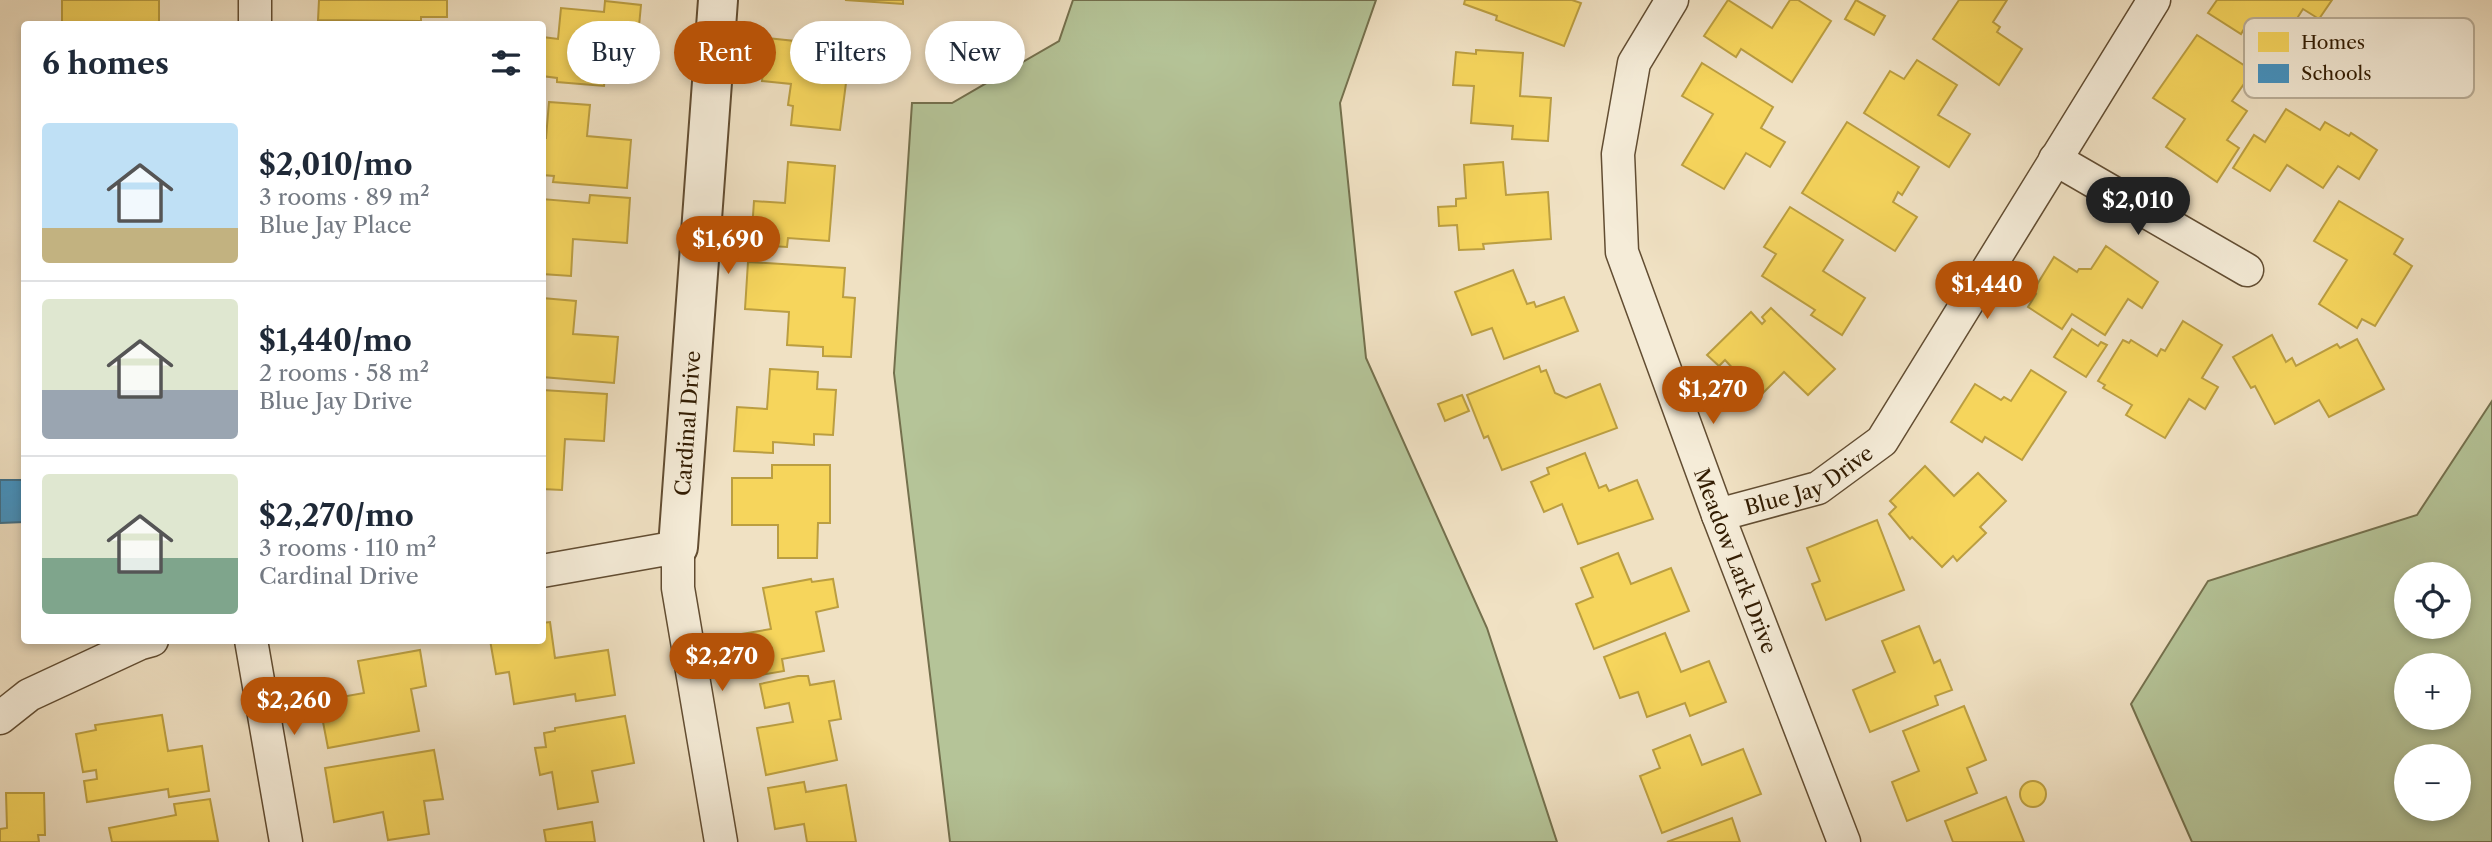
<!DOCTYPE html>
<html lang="en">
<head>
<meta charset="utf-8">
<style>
	body { margin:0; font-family:"Libre Caslon Text",serif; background:#f6f6f7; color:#1f2937; height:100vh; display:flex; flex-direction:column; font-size:26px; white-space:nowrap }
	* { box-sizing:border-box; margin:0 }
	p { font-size:23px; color:#747a83 }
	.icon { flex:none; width:38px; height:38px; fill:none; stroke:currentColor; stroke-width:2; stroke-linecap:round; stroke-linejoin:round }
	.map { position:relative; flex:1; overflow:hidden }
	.drawer { position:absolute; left:21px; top:21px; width:525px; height:623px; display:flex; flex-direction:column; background:#fff; border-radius:7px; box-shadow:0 4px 10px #0003 }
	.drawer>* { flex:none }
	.top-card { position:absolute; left:567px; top:21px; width:665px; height:63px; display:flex; gap:14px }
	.fabs { position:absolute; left:2394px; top:562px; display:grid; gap:14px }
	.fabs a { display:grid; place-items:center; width:77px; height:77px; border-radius:50%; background:#fff; box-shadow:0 4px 10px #0003; font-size:35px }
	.price { position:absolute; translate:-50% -60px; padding:0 16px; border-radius:24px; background:#b45309; color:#fff; font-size:23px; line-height:46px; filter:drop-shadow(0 2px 4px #0008) }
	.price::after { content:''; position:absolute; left:50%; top:42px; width:21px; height:16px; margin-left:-10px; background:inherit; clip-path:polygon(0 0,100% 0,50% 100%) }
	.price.selected { background:#222; color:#fff }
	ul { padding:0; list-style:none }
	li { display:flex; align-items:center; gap:21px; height:175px; padding:0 21px }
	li+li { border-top:2px solid #e0e1e3 }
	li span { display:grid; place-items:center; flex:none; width:196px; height:140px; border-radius:7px; color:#555 }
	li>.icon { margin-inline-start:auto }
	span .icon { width:84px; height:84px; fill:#fffc; stroke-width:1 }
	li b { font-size:30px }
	h2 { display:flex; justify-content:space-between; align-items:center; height:84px; padding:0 21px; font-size:30px }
	.tag { padding:0 24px; border-radius:32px; background:#fff; box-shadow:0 4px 10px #0003; font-size:24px; line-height:63px }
	.tag.selected { background:#b45309; color:#fff }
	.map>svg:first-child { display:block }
	.green { fill:#b5c498; stroke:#74704d; stroke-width:2; fill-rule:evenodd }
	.homes { fill:#f6d55c; stroke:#bb9e41; stroke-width:2 }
	.schools { fill:#4393c3; stroke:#3e6f89; stroke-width:2 }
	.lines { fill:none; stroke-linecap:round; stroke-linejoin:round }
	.minor-casing { stroke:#624d32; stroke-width:35 }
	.tertiary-casing { stroke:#624d32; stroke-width:42 }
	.minor { stroke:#f5ecd8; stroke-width:32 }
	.tertiary { stroke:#f5ecd8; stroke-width:38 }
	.labels { text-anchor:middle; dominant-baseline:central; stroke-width:7; stroke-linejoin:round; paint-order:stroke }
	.street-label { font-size:21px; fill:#321c02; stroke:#f5ecd8 }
	.key { fill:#f5ecd8; stroke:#baae98; stroke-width:2 }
	.key-label { font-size:19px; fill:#321c02 }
</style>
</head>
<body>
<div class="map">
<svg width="2492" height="842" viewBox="0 0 2492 842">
	<rect width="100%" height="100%" fill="#f0e1c3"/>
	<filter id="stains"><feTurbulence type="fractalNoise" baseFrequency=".00286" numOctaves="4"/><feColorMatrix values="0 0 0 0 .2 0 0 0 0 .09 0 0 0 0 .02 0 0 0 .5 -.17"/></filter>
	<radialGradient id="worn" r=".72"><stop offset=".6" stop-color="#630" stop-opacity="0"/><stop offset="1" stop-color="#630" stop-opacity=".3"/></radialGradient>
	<!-- green -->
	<g class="green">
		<polygon points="1073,0 1376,0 1340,103 1366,358 1487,628 1557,842 950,842 894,373 912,103 952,103 1059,41"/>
		<path d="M2492,401v441h-300l-61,-138 77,-123 209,-66zM2406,574h53v52h-53zM2406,665h53v53h-53zM2406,756h53v52h-53z"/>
	</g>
	<!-- homes -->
	<g class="homes">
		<rect x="62" y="0" width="97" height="24"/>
		<polygon points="319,0 447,0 447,17 421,17 421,21 318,20"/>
		<polygon points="845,0 903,0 903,4"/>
		<polygon points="1465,0 1572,0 1581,3 1564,46 1496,20 1497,16 1464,4"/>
		<polygon points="1728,0 1772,28 1790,0 1798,0 1831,21 1792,82 1741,49 1736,57 1704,36"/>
		<polygon points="1856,0 1885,16 1874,35 1845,19"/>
		<polygon points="1959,0 2007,0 1993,22 2000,27 1997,32 2022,49 1999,85 1933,39"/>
		<polygon points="2217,0 2332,0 2319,19 2303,9 2280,45 2247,24 2241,34 2208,13"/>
		<polygon points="605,1 641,5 637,47 608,45 604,86 557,82 557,78 542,76 542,37 558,39 561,8 604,12"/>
		<polygon points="2197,35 2253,71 2232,101 2247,111 2227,140 2239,148 2217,182 2166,147 2185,119 2153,98"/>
		<polygon points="767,38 804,42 802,55 848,60 847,64 855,64 854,76 847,75 840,130 791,125 793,106 788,105 791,84 762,81"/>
		<polygon points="1476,50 1523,53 1520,96 1551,98 1548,141 1512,139 1513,126 1471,123 1474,86 1453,85 1456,52 1476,54"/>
		<polygon points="1917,60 1957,85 1938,115 1970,134 1949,167 1864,113 1890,71 1904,79"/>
		<polygon points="1702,63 1773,107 1761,128 1785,142 1770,167 1746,153 1724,189 1682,165 1713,114 1682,96"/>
		<polygon points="549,102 590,105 587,136 631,140 627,188 553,182 554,176 542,175 542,138 546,138"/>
		<polygon points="2286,109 2320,130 2325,122 2349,136 2351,133 2377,150 2359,179 2338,166 2323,188 2287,165 2270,191 2233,168 2254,135 2265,142"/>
		<polygon points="1847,122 1919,167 1902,195 1898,192 1893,202 1917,217 1895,251 1802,193"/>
		<polygon points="788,162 835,166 829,241 788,238 787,247 751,245 754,201 785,203"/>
		<polygon points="1503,162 1506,195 1548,192 1551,239 1483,244 1484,249 1459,250 1457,225 1439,226 1438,207 1456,206 1456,199 1466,198 1464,165"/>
		<polygon points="590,195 630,198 627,243 573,239 571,276 542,274 542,199 589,203"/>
		<polygon points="2339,201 2403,239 2394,254 2412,266 2375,326 2362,319 2357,328 2319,304 2347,260 2314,241"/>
		<polygon points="1790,207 1843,240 1823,271 1865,298 1842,335 1811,315 1815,310 1762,276 1776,254 1764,247"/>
		<polygon points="2106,246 2158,282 2142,308 2128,299 2105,335 2072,314 2062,329 2028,307 2036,294 2033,291 2054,257 2077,272 2079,269 2091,269"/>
		<polygon points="748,262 845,268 843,297 855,298 851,357 823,356 823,347 787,345 789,312 745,309"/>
		<polygon points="1513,270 1527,304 1534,302 1536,307 1564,297 1578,331 1504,359 1492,328 1472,335 1455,292"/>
		<polygon points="542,298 576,301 573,334 618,337 614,383 542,377"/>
		<polygon points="1771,308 1835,369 1808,395 1784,372 1760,396 1737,376 1739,375 1725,360 1719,366 1707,355 1751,312 1762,324 1765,321 1762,317"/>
		<polygon points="2183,321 2222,345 2202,378 2218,387 2205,409 2189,399 2165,438 2126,415 2132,405 2103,388 2105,385 2098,381 2123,340 2129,343 2131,340 2157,356 2161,349 2165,351"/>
		<polygon points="2072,329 2098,346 2101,342 2107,345 2086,377 2054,357"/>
		<polygon points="2272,335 2286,362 2292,358 2296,366 2337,344 2340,348 2357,339 2384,389 2329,417 2319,400 2275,424 2255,386 2251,388 2233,357"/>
		<polygon points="1539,366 1541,372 1546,370 1555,393 1566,398 1600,384 1617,428 1502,470 1488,436 1484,438 1467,395"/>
		<polygon points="770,369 818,372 817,389 836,390 833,435 814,434 814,445 773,442 773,453 734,451 737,407 767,409"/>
		<polygon points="2031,370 2066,392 2022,460 1985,437 1982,442 1951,422 1975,384 2001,400 2004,397 2011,401"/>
		<polygon points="542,390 607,394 604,441 565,439 562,490 542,489"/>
		<polygon points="1462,395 1469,411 1445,421 1438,404"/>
		<polygon points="1585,453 1599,488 1606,485 1609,491 1637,480 1653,519 1578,544 1562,504 1544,512 1531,482 1549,474 1547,468"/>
		<polygon points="772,465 830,465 830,523 818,523 817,558 778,558 778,525 732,525 732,478 772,478"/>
		<polygon points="1925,466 1954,496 1978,473 2006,501 1980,527 1986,533 1957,561 1953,556 1942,567 1912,537 1910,539 1889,514 1896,507 1890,501"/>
		<polygon points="1877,520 1904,590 1826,620 1812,584 1820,581 1807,548"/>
		<polygon points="1618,553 1631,584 1671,568 1689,611 1594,649 1576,604 1593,597 1581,568"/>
		<polygon points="811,579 812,582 833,579 838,607 816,612 824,651 782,659 784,671 749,677 741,634 771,629 763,588"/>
		<polygon points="550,622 555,658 608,650 615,695 576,701 575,694 514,704 509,672 496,674 490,640 542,640 542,623"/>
		<polygon points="1919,626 1934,663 1940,660 1952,690 1935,696 1938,705 1870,732 1853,690 1895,672 1882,641"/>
		<polygon points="1665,633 1681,672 1709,661 1726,702 1690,716 1685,703 1647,717 1638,692 1620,698 1604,657"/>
		<polygon points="420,650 426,686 411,689 419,731 328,748 319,701 364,693 358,661"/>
		<polygon points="798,676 808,676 810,685 834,681 841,719 829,721 837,760 766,775 757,728 793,722 789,703 765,708 760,684"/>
		<polygon points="1964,706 1986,760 1967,768 1977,793 1907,821 1892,782 1919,771 1903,731"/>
		<polygon points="162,715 168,751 202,746 209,791 169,797 168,789 87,802 84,781 97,779 96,770 83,772 76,734 96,730 95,725"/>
		<polygon points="625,716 634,763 592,771 598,802 558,809 552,772 540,775 535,748 546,747 544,733 555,731 555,728"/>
		<polygon points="1690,735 1702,765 1743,749 1761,794 1662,833 1640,776 1660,768 1653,750"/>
		<polygon points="434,750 443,799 424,801 429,834 388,840 383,812 334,822 325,768"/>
		<circle cx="2033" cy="794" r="13"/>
		<polygon points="804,782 806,792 846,785 856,842 807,842 804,824 775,829 768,788"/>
		<polygon points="6,793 44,793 45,835 38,835 39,842 0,842 0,829 7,828"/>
		<polygon points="2006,797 2024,842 1953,842 1945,821"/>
		<polygon points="210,799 218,841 112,842 109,828 176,815 174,804"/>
		<polygon points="1732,818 1740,842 1667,842"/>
		<polygon points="592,822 595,842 546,842 544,830"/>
	</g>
	<!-- schools -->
	<polygon class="schools" points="0,480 24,480 24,522 0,523"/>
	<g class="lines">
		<!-- minor casing -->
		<g class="minor-casing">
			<g id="minor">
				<path id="s1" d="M1672,0l-38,63 -16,91 4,98 96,263 126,327"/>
				<polyline points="255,24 255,0"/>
				<polyline points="2055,159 2247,270"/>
				<path id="s2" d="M1718,515l100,-27 64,-47 272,-441"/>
				<polyline points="542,571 678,547 678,588 721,842"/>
				<polyline points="251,640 286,842"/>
				<polyline points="0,718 29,695 141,643 152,640"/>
			</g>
		</g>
		<!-- tertiary casing -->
		<g class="tertiary-casing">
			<g id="tertiary">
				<path id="s3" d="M678,547l40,-547"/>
			</g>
		</g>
		<!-- minor -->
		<use href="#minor" class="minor"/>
		<!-- tertiary -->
		<use href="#tertiary" class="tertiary"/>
	</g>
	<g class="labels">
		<!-- street labels -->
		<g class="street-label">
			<text stroke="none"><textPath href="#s3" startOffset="124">Cardinal Drive</textPath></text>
			<text stroke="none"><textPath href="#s2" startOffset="98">Blue Jay Drive</textPath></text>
			<text stroke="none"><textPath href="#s1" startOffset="593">Meadow Lark Drive</textPath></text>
		</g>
	</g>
	<!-- legend -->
	<rect x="2244" y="18" width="230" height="80" rx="10" class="key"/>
	<rect x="2258" y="32" width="31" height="20" fill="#f6d55c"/>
	<rect x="2258" y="64" width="31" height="19" fill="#4393c3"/>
	<g class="key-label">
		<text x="2301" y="49">Homes</text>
		<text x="2301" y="80">Schools</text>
	</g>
	<rect width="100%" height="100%" filter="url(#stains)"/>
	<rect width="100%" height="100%" fill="url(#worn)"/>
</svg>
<div class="fabs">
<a><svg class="icon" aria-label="locate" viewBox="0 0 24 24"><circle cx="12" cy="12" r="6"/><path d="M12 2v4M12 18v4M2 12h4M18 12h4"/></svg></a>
<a>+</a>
<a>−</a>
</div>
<b class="price selected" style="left:2138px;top:237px">$2,010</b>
<b class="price" style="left:728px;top:276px">$1,690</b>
<b class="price" style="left:1987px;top:321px">$1,440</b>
<b class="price" style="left:1713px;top:426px">$1,270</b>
<b class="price" style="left:722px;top:693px">$2,270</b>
<b class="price" style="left:294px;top:737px">$2,260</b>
<div class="top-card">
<a class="tag">Buy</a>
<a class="tag selected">Rent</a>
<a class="tag">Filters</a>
<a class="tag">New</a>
</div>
<section class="drawer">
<h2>6 homes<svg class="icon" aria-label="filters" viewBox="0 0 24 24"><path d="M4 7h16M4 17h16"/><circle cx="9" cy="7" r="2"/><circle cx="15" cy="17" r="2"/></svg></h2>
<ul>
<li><span style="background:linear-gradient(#bfe0f5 75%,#c2b280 0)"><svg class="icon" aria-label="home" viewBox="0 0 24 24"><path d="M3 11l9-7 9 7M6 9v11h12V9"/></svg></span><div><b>$2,010/mo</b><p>3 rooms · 89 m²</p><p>Blue Jay Place</p></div></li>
<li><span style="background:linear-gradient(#dfe7d0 65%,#9aa5b1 0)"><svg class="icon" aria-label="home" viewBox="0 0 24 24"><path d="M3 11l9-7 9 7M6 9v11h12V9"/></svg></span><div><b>$1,440/mo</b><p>2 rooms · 58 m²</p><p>Blue Jay Drive</p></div></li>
<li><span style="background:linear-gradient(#dfe7d0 60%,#7fa58c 0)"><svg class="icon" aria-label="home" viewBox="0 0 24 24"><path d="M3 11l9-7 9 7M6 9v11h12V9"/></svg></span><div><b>$2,270/mo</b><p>3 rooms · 110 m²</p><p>Cardinal Drive</p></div></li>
</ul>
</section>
</div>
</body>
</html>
